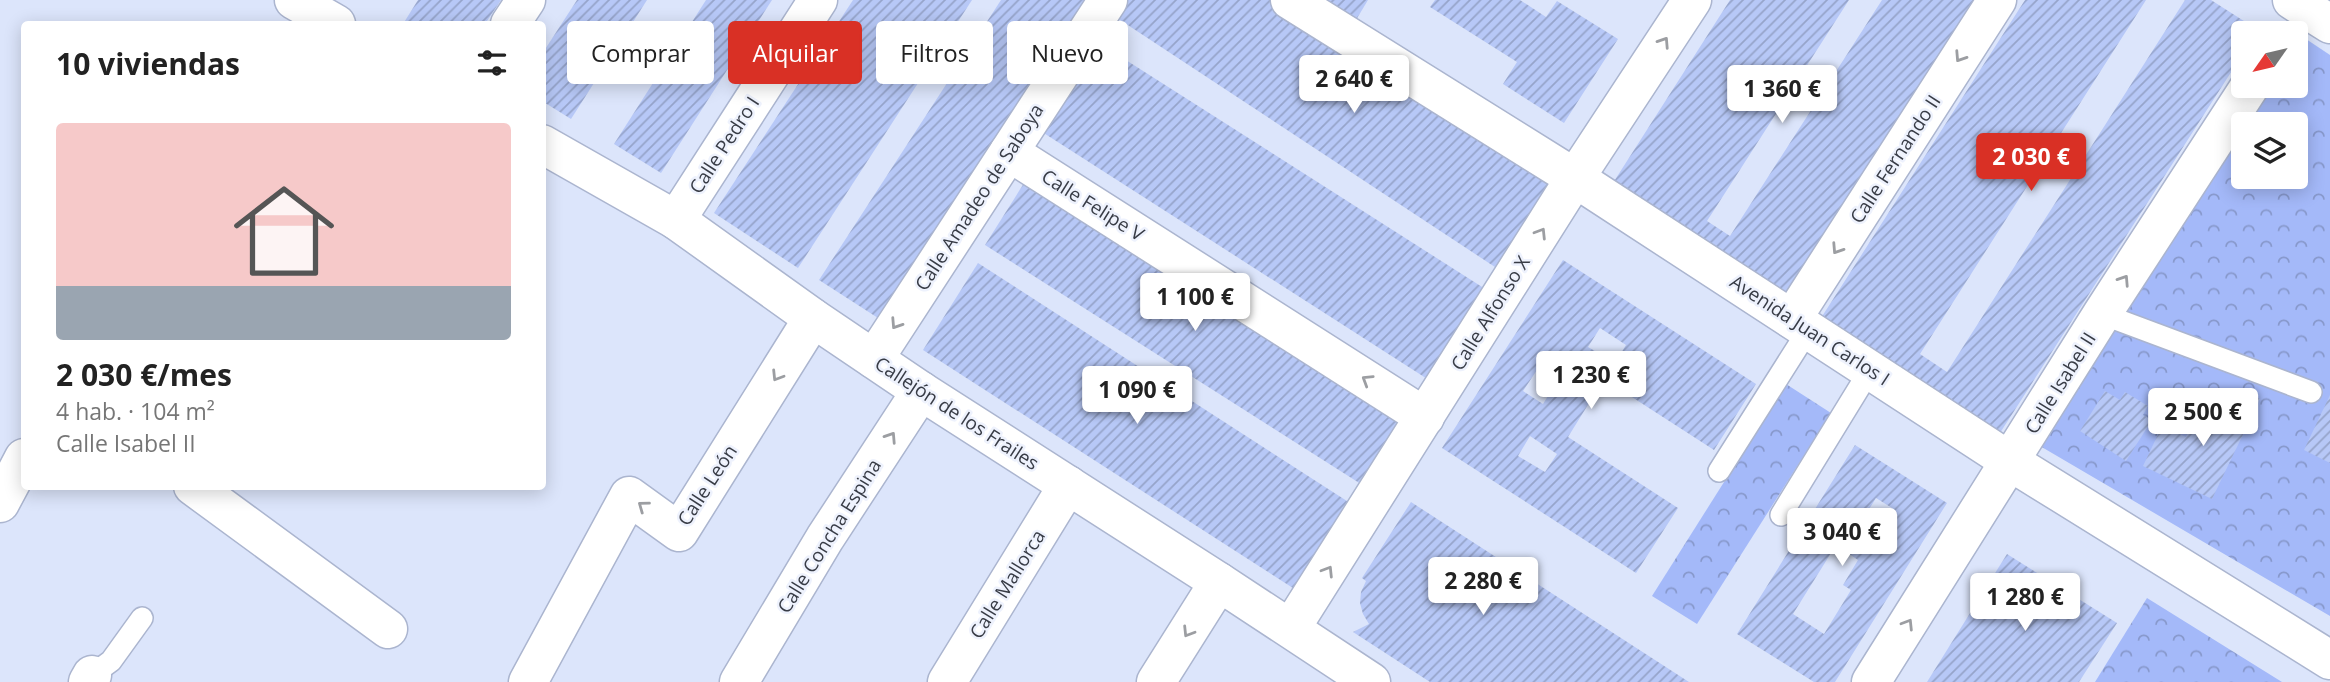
<!DOCTYPE html>
<html lang="es">
<head>
<meta charset="utf-8">
<style>
	body { margin:0; font-family:"Open Sans",sans-serif; background:#f6f6f6; color:#222; height:100vh; display:flex; flex-direction:column; font-size:26px; white-space:nowrap }
	* { box-sizing:border-box; margin:0 }
	p { font-size:23px; color:#767676 }
	.icon { flex:none; width:38px; height:38px; fill:none; stroke:currentColor; stroke-width:2; stroke-linecap:round; stroke-linejoin:round }
	.map { position:relative; flex:1; overflow:hidden }
	.side { position:absolute; left:21px; top:21px; width:525px; height:469px; display:flex; flex-direction:column; background:#fff; border-radius:7px; box-shadow:0 4px 18px #0003 }
	.side>* { flex:none }
	.banner { position:absolute; left:567px; top:21px; width:665px; height:63px; display:flex; gap:14px }
	.needle { width:46px; rotate:236deg }
	.buttons { position:absolute; left:2231px; top:21px; display:grid; gap:14px }
	.buttons a { display:grid; place-items:center; width:77px; height:77px; border-radius:7px; background:#fff; box-shadow:0 4px 18px #0003; font-size:35px }
	.price { position:absolute; translate:-50% -60px; padding:0 16px; border-radius:7px; background:#fff; color:#222; font-size:23px; line-height:46px; filter:drop-shadow(0 2px 4px #0008) }
	.price::after { content:''; position:absolute; left:50%; top:42px; width:21px; height:16px; margin-left:-10px; background:inherit; clip-path:polygon(0 0,100% 0,50% 100%) }
	.price.selected { background:#d93025; color:#fff }
	ul { padding:0; list-style:none }
	li { display:grid; align-content:center; gap:14px; height:371px; padding:0 35px }
	li span { display:grid; place-items:center; height:217px; border-radius:7px; color:#555 }
	li>.icon { margin-inline-start:auto }
	span .icon { width:126px; height:126px; fill:#fffc; stroke-width:1 }
	li b { font-size:30px }
	h2 { display:flex; justify-content:space-between; align-items:center; height:84px; padding:0 35px; font-size:30px }
	.pill { padding:0 24px; border-radius:7px; background:#fff; box-shadow:0 4px 18px #0003; font-size:24px; line-height:63px }
	.pill.selected { background:#d93025; color:#fff }
	.map>svg:first-child { display:block }
	.forest { fill:url(#forest-crowns); fill-rule:evenodd }
	.building { fill:url(#building-hatch); fill-rule:evenodd }
	.lines { fill:none; stroke-linecap:round; stroke-linejoin:round }
	.lane-casing { stroke:#abb5cf; stroke-width:24 }
	.street-casing { stroke:#abb5cf; stroke-width:41 }
	.lane { stroke:#fff; stroke-width:21 }
	.street { stroke:#fff; stroke-width:38 }
	.oneway { stroke:#9c9ea2 }
	.labels { text-anchor:middle; dominant-baseline:central; stroke-width:5; stroke-linejoin:round; paint-order:stroke }
	.street-label { font-size:19px; fill:#383c46; stroke:#eef2fd }
</style>
</head>
<body>
<div class="map">
<svg width="2330" height="682" viewBox="0 0 2330 682">
	<defs>
		<pattern id="forest-crowns" width="20" height="18" patternUnits="userSpaceOnUse" patternTransform="scale(1.75)"><rect width="20" height="18" fill="#a4b9f9"/><path d="M2 6a3 3 0 1 1 6 0M12 15a3 3 0 1 1 6 0" fill="none" stroke="#8798cb"/></pattern>
		<pattern id="building-hatch" width="6" height="6" patternUnits="userSpaceOnUse" patternTransform="scale(1.75)"><rect width="6" height="6" fill="#b7c8f7"/><path d="M-1 1l2-2M0 6l6-6M5 7l2-2" fill="none" stroke="#96a4ca"/></pattern>
	</defs>
	<rect width="100%" height="100%" fill="#dce5fb"/>
	<!-- forest -->
	<g class="forest">
		<path d="M2297,33l33,22v561l-290,-170 224,-360h32zM2244,124h52v53h-52z"/>
		<polygon points="1786,384 1831,413 1697,624 1652,596"/>
		<polygon points="2147,598 2282,682 2095,682"/>
	</g>
	<!-- building -->
	<g class="building">
		<polygon points="418,0 501,0 485,24 403,24"/>
		<polygon points="577,0 647,0 571,119 542,101 542,54"/>
		<polygon points="706,0 772,0 661,173 614,144"/>
		<polygon points="853,0 972,0 798,268 714,213"/>
		<polygon points="1001,0 1085,0 878,318 819,280"/>
		<polygon points="1120,0 1280,0 1558,183 1501,271 1111,14"/>
		<polygon points="1325,0 1368,0 1356,20"/>
		<polygon points="1435,0 1520,0 1546,17 1557,1 1618,39 1564,123 1503,84 1517,62 1430,7"/>
		<polygon points="1730,0 1849,0 1707,221 1730,236 1882,0 1975,0 1785,298 1611,186"/>
		<polygon points="2025,0 2146,0 1920,354 1947,372 2185,0 2211,0 2258,30 2256,33 2244,33 2244,52 2000,433 1821,318"/>
		<polygon points="1096,41 1490,292 1432,382 1039,130"/>
		<polygon points="1026,180 1405,421 1364,486 985,245"/>
		<path d="M1563,260l193,124 -42,66 -110,-71 -36,58 110,71 -42,65 -194,-125zM1600,328l26,17 -11,18 -27,-16zM1545,358l19,12 -21,34 -20,-13zM1530,436l27,18 -12,18 -27,-16z"/>
		<polygon points="978,263 1350,503 1296,590 923,350"/>
		<polygon points="2237,388 2260,399 2212,499 2143,466 2162,426 2186,437 2194,418 2217,429"/>
		<polygon points="2105,391 2120,400 2125,392 2148,406 2143,415 2152,420 2126,461 2080,431"/>
		<polygon points="2330,395 2330,463 2304,450"/>
		<path d="M1855,445l92,58 -112,179h-21l-77,-48zM1876,498l16,10 -14,24 -17,-10zM1836,545l22,15 -15,25 8,5 -27,44 -31,-20z"/>
		<polygon points="1411,502 1689,682 1430,682 1353,632 1369,624 1363,614 1360,603 1361,592 1366,581 1362,578"/>
		<polygon points="2007,554 2117,623 2079,682 1927,682"/>
	</g>
	<g class="lines">
		<!-- lane casing -->
		<g class="lane-casing">
			<g id="lane">
				<polyline points="2102,314 2311,392"/>
				<polyline points="1719,471 1809,329"/>
				<polyline points="1781,515 1870,370"/>
				<polyline points="92,675 111,661 142,618"/>
			</g>
		</g>
		<!-- street casing -->
		<g class="street-casing">
			<g id="street">
				<polyline points="294,0 336,24"/>
				<polyline points="1290,0 1575,178 2011,462 2330,660"/>
				<polyline points="2292,0 2330,24"/>
				<polyline points="510,24 526,0"/>
				<polyline points="542,144 676,220 813,318 921,391 1219,582 1371,682"/>
				<polyline points="1009,152 1425,417"/>
				<polyline points="676,220 818,0"/>
				<polyline points="1792,319 1997,0"/>
				<polyline points="874,359 1108,0"/>
				<polyline points="193,486 388,629"/>
				<polyline points="0,503 24,458"/>
				<polyline points="1291,628 1575,178 1692,0"/>
				<polyline points="88,682 92,675"/>
				<polyline points="528,682 629,496 679,532 813,318"/>
				<polyline points="739,682 825,538 921,391"/>
				<polyline points="947,682 1068,485"/>
				<polyline points="1156,682 1219,582"/>
				<polyline points="1871,682 2102,314 2250,86"/>
			</g>
		</g>
		<!-- lane -->
		<use href="#lane" class="lane"/>
		<!-- street -->
		<use href="#street" class="street"/>
	</g>
	<!-- one-way arrows -->
	<defs><path id="oneway-chevron" d="M-2-3.5L2.5 0L-2 3.5" fill="none" stroke-width="1.6" stroke-linecap="round" stroke-linejoin="round" transform="scale(1.75)"/></defs>
	<g class="oneway">
		<use href="#oneway-chevron" transform="translate(1664 42) rotate(-57)"/>
		<use href="#oneway-chevron" transform="translate(1960 57) rotate(123)"/>
		<use href="#oneway-chevron" transform="translate(1541 233) rotate(-58)"/>
		<use href="#oneway-chevron" transform="translate(1837 249) rotate(123)"/>
		<use href="#oneway-chevron" transform="translate(2124 280) rotate(-57)"/>
		<use href="#oneway-chevron" transform="translate(896 324) rotate(123)"/>
		<use href="#oneway-chevron" transform="translate(777 376) rotate(122)"/>
		<use href="#oneway-chevron" transform="translate(1367 380) rotate(-148)"/>
		<use href="#oneway-chevron" transform="translate(891 437) rotate(-57)"/>
		<use href="#oneway-chevron" transform="translate(643 506) rotate(-144)"/>
		<use href="#oneway-chevron" transform="translate(1328 571) rotate(-58)"/>
		<use href="#oneway-chevron" transform="translate(1908 624) rotate(-58)"/>
		<use href="#oneway-chevron" transform="translate(1188 632) rotate(122)"/>
	</g>
	<g class="labels">
		<!-- street labels -->
		<g class="street-label">
			<text transform="translate(724 145) rotate(-57)">Calle Pedro I</text>
			<text transform="translate(1895 159) rotate(-57)">Calle Fernando II</text>
			<text transform="translate(979 197) rotate(-57)">Calle Amadeo de Saboya</text>
			<text transform="translate(1093 205) rotate(32)">Calle Felipe V</text>
			<text transform="translate(1490 313) rotate(-58)">Calle Alfonso X</text>
			<text transform="translate(1810 330) rotate(33)">Avenida Juan Carlos I</text>
			<text transform="translate(2060 383) rotate(-58)">Calle Isabel II</text>
			<text transform="translate(957 413) rotate(33)">Callejón de los Frailes</text>
			<text transform="translate(707 485) rotate(-57)">Calle León</text>
			<text transform="translate(829 536) rotate(-58)">Calle Concha Espina</text>
			<text transform="translate(1007 584) rotate(-58)">Calle Mallorca</text>
		</g>
	</g>
</svg>
<div class="buttons">
<a><svg class="needle" viewBox="-14 -14 28 28"><path d="M0-13l5 13h-10z" fill="#e53935"/><path d="M0 13l5-13h-10z" fill="#767676"/></svg></a>
<a><svg class="icon" aria-label="layers" viewBox="0 0 24 24"><path d="M12 4l9 5-9 5-9-5zM3 14l9 5 9-5"/></svg></a>
</div>
<b class="price" style="left:1354px;top:115px">2 640 €</b>
<b class="price" style="left:1782px;top:125px">1 360 €</b>
<b class="price selected" style="left:2031px;top:193px">2 030 €</b>
<b class="price" style="left:1195px;top:333px">1 100 €</b>
<b class="price" style="left:1591px;top:411px">1 230 €</b>
<b class="price" style="left:1137px;top:426px">1 090 €</b>
<b class="price" style="left:2203px;top:448px">2 500 €</b>
<b class="price" style="left:1842px;top:568px">3 040 €</b>
<b class="price" style="left:1483px;top:617px">2 280 €</b>
<b class="price" style="left:2025px;top:633px">1 280 €</b>
<div class="banner">
<a class="pill">Comprar</a>
<a class="pill selected">Alquilar</a>
<a class="pill">Filtros</a>
<a class="pill">Nuevo</a>
</div>
<section class="side">
<h2>10 viviendas<svg class="icon" aria-label="filters" viewBox="0 0 24 24"><path d="M4 7h16M4 17h16"/><circle cx="9" cy="7" r="2"/><circle cx="15" cy="17" r="2"/></svg></h2>
<ul>
<li><span style="background:linear-gradient(#f6c9c9 75%,#9aa5b1 0)"><svg class="icon" aria-label="home" viewBox="0 0 24 24"><path d="M3 11l9-7 9 7M6 9v11h12V9"/></svg></span><div><b>2 030 €/mes</b><p>4 hab. · 104 m²</p><p>Calle Isabel II</p></div></li>
</ul>
</section>
</div>
</body>
</html>
